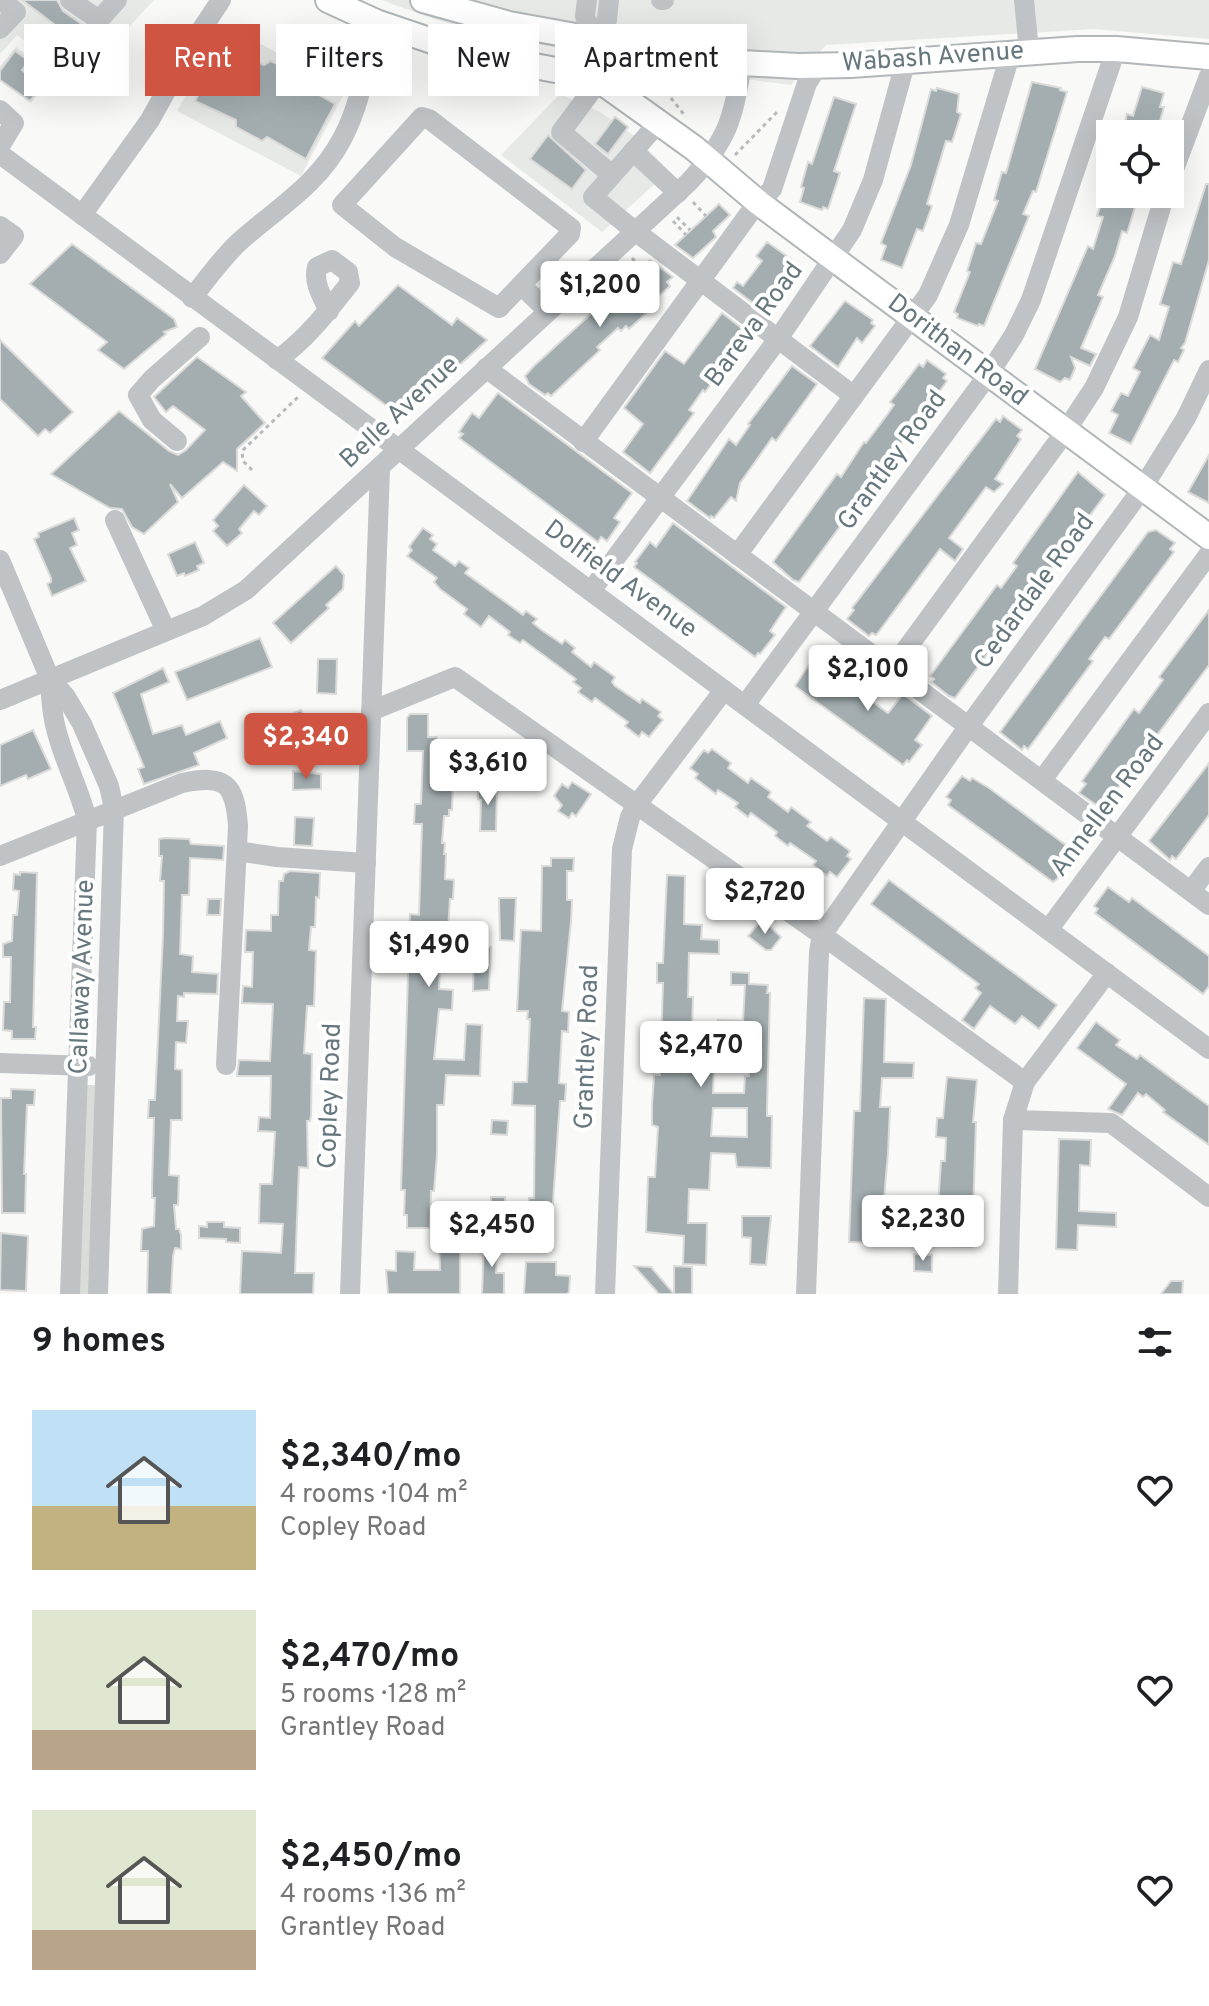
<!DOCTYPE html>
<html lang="en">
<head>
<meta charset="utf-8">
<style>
	body { margin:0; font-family:Overpass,sans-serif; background:#f6f6f6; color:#202124; height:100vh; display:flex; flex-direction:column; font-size:30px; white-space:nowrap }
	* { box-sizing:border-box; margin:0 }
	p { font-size:26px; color:#757577 }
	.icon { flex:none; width:44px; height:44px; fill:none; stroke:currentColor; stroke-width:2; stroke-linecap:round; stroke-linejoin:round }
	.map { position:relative; height:1294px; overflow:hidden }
	.details { display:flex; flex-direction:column; background:#fff; flex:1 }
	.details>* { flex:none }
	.top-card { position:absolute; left:24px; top:24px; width:800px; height:72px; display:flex; gap:16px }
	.controls { position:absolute; left:1096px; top:120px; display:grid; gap:16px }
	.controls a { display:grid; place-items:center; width:88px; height:88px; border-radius:0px; background:#fff; box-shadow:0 8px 32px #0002; font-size:40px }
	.price { position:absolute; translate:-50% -68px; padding:0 18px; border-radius:8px; background:#fff; color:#222; font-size:26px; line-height:52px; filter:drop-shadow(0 2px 4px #0008) }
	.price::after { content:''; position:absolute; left:50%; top:48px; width:24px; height:18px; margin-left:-12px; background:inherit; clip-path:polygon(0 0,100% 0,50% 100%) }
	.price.active { background:#cf5441; color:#fff }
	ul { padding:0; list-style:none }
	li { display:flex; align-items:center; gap:24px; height:200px; padding:0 32px }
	li span { display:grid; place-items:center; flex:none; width:224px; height:160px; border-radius:0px; color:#555 }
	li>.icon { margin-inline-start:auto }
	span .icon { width:96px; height:96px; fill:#fffc; stroke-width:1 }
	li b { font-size:34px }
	h2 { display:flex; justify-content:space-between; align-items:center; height:96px; padding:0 32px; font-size:34px }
	.pill { padding:0 28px; border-radius:0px; background:#fff; box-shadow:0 8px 32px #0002; font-size:28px; line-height:72px }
	.pill.active { background:#cf5441; color:#fff }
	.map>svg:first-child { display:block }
	.built { fill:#e7e9e7 }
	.green { fill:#daddd7 }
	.building { fill:#a4aeb1; stroke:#dbdbd9; stroke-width:2; fill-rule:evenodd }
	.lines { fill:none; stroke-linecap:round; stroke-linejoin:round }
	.major-casing { stroke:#b1b6b9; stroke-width:28 }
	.path { stroke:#b7bbbd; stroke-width:3; stroke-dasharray:4 4; stroke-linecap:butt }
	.minor { stroke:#bfc3c6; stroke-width:20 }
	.major { stroke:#fff; stroke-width:24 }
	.labels { text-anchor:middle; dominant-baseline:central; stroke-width:8; stroke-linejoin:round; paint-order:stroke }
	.street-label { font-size:26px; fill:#67777e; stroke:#fff }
</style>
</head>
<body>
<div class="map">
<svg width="1209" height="1294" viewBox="0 0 1209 1294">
	<rect width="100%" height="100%" fill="#f9f9f7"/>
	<!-- built -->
	<g class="built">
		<polygon points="0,0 154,0 115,42 128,52 92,92 17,35 0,54"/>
		<polygon points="381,0 1209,0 1209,39 1094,29 826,45 791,85 681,71 506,38 437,20"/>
		<polygon points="226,25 346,90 301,176 177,111"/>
		<polygon points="16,47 54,74 31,103 0,81 0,66"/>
		<polygon points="560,94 600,112 636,137 669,171 602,232 501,155"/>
	</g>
	<!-- green -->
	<polygon class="green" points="83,1085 96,1085 90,1294 77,1294"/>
	<!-- building -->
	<g class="building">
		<polygon points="22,0 57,0 63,11 92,31 99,33 87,49"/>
		<polygon points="224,46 264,65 271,61 296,74 296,82 335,104 306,159 267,137 262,141 236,127 236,120 195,101"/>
		<polygon points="15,51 29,61 22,70 42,86 30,101 0,80 0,71"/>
		<polygon points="1032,82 1061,88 1060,90 1067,92 1036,192 1033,191 1023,214 1029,216 984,326 979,324 978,326 957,318 958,314 954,312 970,272 967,271 976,243 981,244 998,201 994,200 1002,172 1006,173"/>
		<polygon points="1142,87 1164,93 1160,107 1164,107 1156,134 1122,134 1127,114 1133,116"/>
		<polygon points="937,88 959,94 957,112 961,114 952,142 946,141 927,204 932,206 923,231 917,229 902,268 881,260 886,246 881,243 911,165 931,89 936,91"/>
		<polygon points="834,97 856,104 834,171 840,173 828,209 823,207 822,210 800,202 804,188 801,187 808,162 812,164"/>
		<polygon points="615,117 628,127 608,154 595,144"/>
		<polygon points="548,135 586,170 572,189 530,159"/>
		<polygon points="1206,184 1209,184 1209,260 1185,343 1181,348 1184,350 1178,362 1174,360 1131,444 1109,433 1118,415 1111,411 1121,393 1128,396 1140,372 1133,368 1150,335 1159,340 1169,307 1160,304 1173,262 1181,264"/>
		<polygon points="1104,194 1133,194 1130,206 1135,207 1127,233 1122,231 1115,256 1098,295 1103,297 1081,348 1096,354 1090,366 1071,357 1075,368 1070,380 1065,378 1060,382 1035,369 1088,246 1093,249 1103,217 1097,216"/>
		<polygon points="719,204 730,215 713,231 716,237 693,258 675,245"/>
		<polygon points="767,242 791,259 790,261 794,264 761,309 733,288 737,282 743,286 762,261 756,256"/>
		<polygon points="72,244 174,319 177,327 164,332 166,334 124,369 98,350 107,342 30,284"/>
		<polygon points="650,260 673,277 667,282 670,286 652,302 655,305 629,329 626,326 621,331 618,328 597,347 600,350 551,396 548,393 545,395 529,384 525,376 534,366"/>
		<polygon points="398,285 452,325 457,318 487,340 402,417 322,358 355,321 359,326"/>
		<polygon points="845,301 873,320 871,323 875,326 862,343 857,338 838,367 810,346"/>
		<polygon points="722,313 748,333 705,392 703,390 689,410 694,413 650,473 623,452 643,424 624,408 665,351 684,364"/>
		<polygon points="0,340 73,412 50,433 45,429 38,436 0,399"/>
		<polygon points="197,357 246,392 241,396 265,423 237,449 237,471 223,462 182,498 170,484 178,502 144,534 132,527 122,509 110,508 51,474 119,411 169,451 178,455 186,450 205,430 173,406 166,412 154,397"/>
		<polygon points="927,360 946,374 943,378 947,381 799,582 793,580 773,562 837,474 841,477 864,442 866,443 887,415 894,405 890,402 919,364 923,367"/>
		<polygon points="792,366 817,384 776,441 772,438 755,462 740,483 736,501 731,497 714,518 711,516 710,518 687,501 729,439 736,445 750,425 748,424"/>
		<polygon points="498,393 632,493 614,518 620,522 607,541 601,537 598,542 459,438 463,434 459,432 472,413 479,418"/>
		<polygon points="1003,416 1022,430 1017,436 1021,439 995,479 1003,484 994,492 986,487 949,538 963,549 955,561 940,549 880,630 876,635 872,633 869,636 847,619 854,610 852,608 996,419 1000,422"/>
		<polygon points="1209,455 1209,503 1188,492"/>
		<polygon points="1078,472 1105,495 955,698 949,696 931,682 934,679 930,676 997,585 1001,588 1017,566 1013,563"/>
		<polygon points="244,485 267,506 259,515 254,511 239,529 242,533 227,546 213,531 218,526 213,520"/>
		<polygon points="74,518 79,530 72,533 77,545 70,548 86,581 52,596 47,584 51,582 51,578 34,539 39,537 38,533"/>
		<polygon points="673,523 786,607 770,631 775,635 760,654 758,653 755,657 634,567 637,563 635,562 650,542 656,547"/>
		<polygon points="423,528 433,535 430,539 437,544 433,550 455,566 459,561 469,568 465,573 523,615 526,611 537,619 533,623 540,629 562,644 565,640 575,648 572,652 591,667 594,662 615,677 612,682 615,686 640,703 642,699 661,712 658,716 663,720 649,737 642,732 639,737 625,726 628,722 621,717 595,698 592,702 578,692 581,688 573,682 576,679 523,640 520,643 508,635 510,632 489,616 481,627 464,614 467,609 440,589 434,582 437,578 407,556 412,550 409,547"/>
		<polygon points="1156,530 1175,543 1170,549 1174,552 1109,639 1105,637 1089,659 1093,661 1028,749 1024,746 1022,750 1000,732 1148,532"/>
		<polygon points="195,542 204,563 197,566 199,570 185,576 184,573 177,576 168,554"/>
		<polygon points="336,566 344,575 343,589 326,605 329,608 291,643 273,623"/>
		<polygon points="1209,610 1209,665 1103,808 1098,806 1079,793 1086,784 1082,781 1134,709 1139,713 1163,680 1159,677"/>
		<polygon points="260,638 272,667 187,700 175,672"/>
		<polygon points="318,659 337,659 336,694 317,693"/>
		<polygon points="810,663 818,668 821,664 888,713 903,694 932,716 915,740 922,745 909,762 907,760 903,765 795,686"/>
		<polygon points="163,668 169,682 141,694 153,734 182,725 186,735 220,721 227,738 194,753 199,765 144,784 138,769 144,767 113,693"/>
		<polygon points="301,710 307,724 293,730 287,716"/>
		<polygon points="410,714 428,714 428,737 437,737 436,770 448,770 448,785 453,785 452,810 449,810 449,816 444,816 442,843 445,843 444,854 446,854 445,879 454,880 453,899 450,899 446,962 440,963 439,989 453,990 452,1010 439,1009 434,1059 464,1060 466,1024 482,1025 480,1076 446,1075 444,1105 437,1105 437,1154 434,1191 431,1191 430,1228 407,1228 407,1215 404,1215 405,1190 401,1190 410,914 419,915 422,824 414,824 415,804 421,804 423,751 407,751 407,718"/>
		<polygon points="33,730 51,769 28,779 26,775 0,786 0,745"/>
		<polygon points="712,749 731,763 728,768 748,783 751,778 771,792 768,797 788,812 791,807 811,822 807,826 827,841 831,837 850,851 847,856 851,859 837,877 830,872 827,876 813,865 816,861 790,843 788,846 775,836 777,832 751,813 748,817 735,807 738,803 718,790 716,794 695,778 698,774 690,768 704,750 708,753"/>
		<polygon points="1209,763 1209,815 1176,859 1172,856 1170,860 1149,841"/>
		<polygon points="293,771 321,774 321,789 293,790"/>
		<polygon points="962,776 970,781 972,778 989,788 1075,852 1057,879 1053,882 948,805 951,800 946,797"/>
		<polygon points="572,782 591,794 576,816 572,813 569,818 558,811 562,805 554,796 562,784 568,788"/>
		<polygon points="478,785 497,786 496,831 480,831 481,800 478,799"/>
		<polygon points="295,817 314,818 312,846 294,845"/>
		<polygon points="165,838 189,839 191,844 224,846 223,860 190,858 189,895 182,895 180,954 193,956 192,972 218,974 217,994 184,993 184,997 178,996 177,1021 188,1021 186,1043 176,1042 175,1069 182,1070 182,1120 171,1120 169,1175 179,1176 178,1205 174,1205 176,1229 179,1229 181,1235 181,1249 175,1248 173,1256 171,1294 147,1294 148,1255 148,1251 141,1251 142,1229 154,1226 155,1198 152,1198 152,1187 154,1118 148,1118 149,1100 155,1100 163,935 164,881 160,881 162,856 159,856 159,839"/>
		<polygon points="551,858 574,858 573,871 567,871 567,900 572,900 571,921 562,1011 569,1012 568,1032 562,1031 559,1083 566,1084 565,1101 560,1101 551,1231 532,1230 533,1215 528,1215 529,1198 534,1198 535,1106 512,1105 513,1082 527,1082 530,1019 527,1019 528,1011 517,1011 521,930 541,931 542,866 551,866"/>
		<polygon points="290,871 320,873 319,898 316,897 315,927 311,927 309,950 316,951 314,1006 307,1006 304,1053 312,1054 311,1116 310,1121 307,1121 308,1168 299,1167 295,1273 314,1273 313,1294 240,1294 242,1251 281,1253 283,1224 259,1223 260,1184 272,1184 275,1132 258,1131 259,1117 270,1118 271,1076 237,1076 239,1060 270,1061 273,1004 242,1003 243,986 252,987 253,952 245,952 246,930 271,931 271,915 278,915 279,881 283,881 284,874"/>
		<polygon points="20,872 37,873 33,1027 36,1027 35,1039 12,1039 12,1031 3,1030 4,1002 10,1002 11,957 3,957 3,944 12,941 13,915 17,915 19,891 13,890 14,874 20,875"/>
		<path d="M667,875l18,1 -1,48 18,1 -1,14 18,1v14l-30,-1 -1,44h5l-2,66 23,1 -1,29h31l1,-17h4l1,-40 -32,-1v-15l25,1 2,-36h-14v-13l18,1v11l19,1 -1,8h3l-3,116v7h5l-1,52 -34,-1 -2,-13 -24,-1 -2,37 -20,-1 -1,34h19l-1,42 -23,-1 1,-28 -38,-4 2,-55h7l3,-50 -6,-2v-19l2,-31h6l3,-92h-6v-20h6zM713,1108h34v29l-36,-1z"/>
		<polygon points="889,880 1057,1005 1039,1029 1022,1016 1015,1024 990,1006 974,1029 962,1020 981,993 975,988 979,984 871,904"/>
		<polygon points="1108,887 1129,902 1132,898 1209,956 1209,986 1203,994 1095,913 1098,909 1094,906"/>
		<polygon points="499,898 516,898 514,941 500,940"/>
		<polygon points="208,899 221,899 220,915 207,915"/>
		<polygon points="762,919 781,937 771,950 766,950 748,936"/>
		<polygon points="474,946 491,947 489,990 473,991"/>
		<polygon points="864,998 886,999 884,1062 914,1063 913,1078 882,1078 880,1107 890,1107 888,1153 881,1234 877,1233 876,1243 849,1242 854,1111 860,1111"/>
		<polygon points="1096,1022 1120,1040 1116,1045 1137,1059 1140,1055 1209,1106 1209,1145 1163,1112 1165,1110 1146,1094 1143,1097 1138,1093 1122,1115 1108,1109 1126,1084 1077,1048"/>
		<polygon points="947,1077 977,1080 973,1122 976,1122 972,1247 928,1246 929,1230 913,1229 915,1206 938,1208 941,1161 945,1161 946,1138 936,1137 937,1118 943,1118"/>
		<polygon points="11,1089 35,1090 34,1105 27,1105 24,1174 26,1174 25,1213 2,1213 1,1098 11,1098"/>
		<polygon points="492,1120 508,1121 507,1135 491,1134"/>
		<polygon points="1059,1139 1091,1140 1090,1166 1080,1165 1079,1211 1116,1213 1116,1227 1078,1225 1077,1250 1056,1249"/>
		<rect x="491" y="1197" width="14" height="15"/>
		<polygon points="742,1216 771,1216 766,1265 750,1264 751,1238 742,1237"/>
		<polygon points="207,1222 224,1222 224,1227 240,1228 240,1243 226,1242 226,1239 199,1238 199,1226 207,1227"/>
		<polygon points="1,1233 28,1236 26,1291 0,1290"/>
		<polygon points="439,1236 460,1236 460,1294 388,1294 386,1270 396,1271 396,1251 415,1252 414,1270 440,1270"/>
		<polygon points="484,1237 498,1238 496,1273 504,1273 504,1294 482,1294"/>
		<polygon points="914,1254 932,1255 932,1272 914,1271"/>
		<polygon points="526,1262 556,1262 556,1275 570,1276 569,1292 567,1294 524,1294"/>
		<polygon points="634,1266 651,1267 674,1294 659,1294"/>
		<polygon points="674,1266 692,1267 692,1294 674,1294"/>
		<polygon points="1171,1281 1183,1281 1182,1294 1161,1294"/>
	</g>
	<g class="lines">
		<!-- major casing -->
		<g class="major-casing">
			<g id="major">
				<polyline points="328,0 376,22 438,43 503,60 582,75 606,85 694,148 759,203 834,259 1209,537"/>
				<polyline points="423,0 509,24 702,59 742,63 798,66 851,65 1078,49 1116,49 1209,57"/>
			</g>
		</g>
		<!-- path -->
		<g class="path">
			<polyline points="628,67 691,79"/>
			<polyline points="651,73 686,117"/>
			<polyline points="699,80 716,83 718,81"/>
			<polyline points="735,155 777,112"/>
			<polyline points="693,202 706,216"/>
			<polyline points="677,217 690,230"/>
			<polyline points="673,221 686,235"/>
			<polyline points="632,258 641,268"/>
			<polyline points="616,273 625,283"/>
			<polyline points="612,277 621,287"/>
			<polyline points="596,292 605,301"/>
			<polyline points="592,295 601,305"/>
			<polyline points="252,470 243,461 242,451 298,397"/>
		</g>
		<!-- minor -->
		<g class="minor">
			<polyline points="70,0 99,20 117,0"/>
			<polyline points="587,0 585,16 592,40"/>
			<polyline points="661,0 664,0"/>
			<polyline points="1024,0 1029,51"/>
			<polyline points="0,29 16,12 1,0"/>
			<polyline points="582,75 592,40 607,20 609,0"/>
			<polyline points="598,82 561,132 612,175"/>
			<polyline points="0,110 14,123 0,146"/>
			<polyline points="659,122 593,197 636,232 854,396"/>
			<polyline points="633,151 678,193"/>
			<polyline points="0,154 1209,1049"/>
			<polyline points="1170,180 1209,76"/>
			<polyline points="82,215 150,120 192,44 221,0"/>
			<polyline points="0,226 14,236 0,254"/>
			<polyline points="521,285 570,234 571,228 429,119 422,117 342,205 395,247 499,308 521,285 548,311"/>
			<path d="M192,298c15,-19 29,-39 47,-56 37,-33 79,-57 103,-103 19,-35 25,-78 34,-117"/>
			<path d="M277,360c29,-20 51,-49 73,-77l-2,-11 -16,-12 -15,7c-4,16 5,29 12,44"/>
			<polyline points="486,368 1209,905"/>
			<polyline points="177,441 152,420 138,395 152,379 200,337"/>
			<polyline points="583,442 749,214 772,189 807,83 818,66"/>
			<polyline points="115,520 166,631"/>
			<polyline points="737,555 928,295 959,225 1011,52"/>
			<polyline points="0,560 50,679 66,697 82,724 109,786 114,809 98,1294"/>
			<polyline points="591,591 778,339 852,230 873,180 906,60"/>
			<polyline points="891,670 1065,432 1094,388 1128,317 1165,194"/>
			<path d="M50,679c1,19 2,38 8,57 8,29 22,55 29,84l-17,474"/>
			<path d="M0,700l203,-84 43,-26 443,-408c38,-41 45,-64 53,-119"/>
			<polyline points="745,705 988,375 1014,335 1031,300 1116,49"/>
			<polyline points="371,711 455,677 822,935 1025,1082"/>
			<polyline points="1042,780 1209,554"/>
			<polyline points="237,851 277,857 366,863"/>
			<path d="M0,856l182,-73c43,-9 53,0 56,43l-12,239"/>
			<polyline points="1191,891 1209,867"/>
			<polyline points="1048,930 1209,713"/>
			<polyline points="0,1063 89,1066"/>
			<polyline points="1013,1120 1111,1123 1209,1197"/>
			<polyline points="350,1294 380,469"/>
			<polyline points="605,1294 622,849 630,817 636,806 724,690"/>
			<polyline points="806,1294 819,952 822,935 968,727 1142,489 1186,418 1209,370"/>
			<polyline points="1008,1294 1013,1120 1025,1082 1107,973"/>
		</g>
		<!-- major -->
		<use href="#major" class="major"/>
	</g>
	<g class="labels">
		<!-- street labels -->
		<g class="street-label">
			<text transform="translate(933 58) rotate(-4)">Wabash Avenue</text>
			<text transform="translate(755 325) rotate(-54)">Bareva Road</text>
			<text transform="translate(957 351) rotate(37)">Dorithan Road</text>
			<text transform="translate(400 413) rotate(-43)">Belle Avenue</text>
			<text transform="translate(893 461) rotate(-54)">Grantley Road</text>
			<text transform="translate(620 580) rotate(36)">Dolfield Avenue</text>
			<text transform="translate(1035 592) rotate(-54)">Cedardale Road</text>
			<text transform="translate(1108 806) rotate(-53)">Annellen Road</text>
			<text transform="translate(83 977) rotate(-88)">Callaway Avenue</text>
			<text transform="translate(588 1047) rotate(-88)">Grantley Road</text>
			<text transform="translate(331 1096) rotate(-88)">Copley Road</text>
		</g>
	</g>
</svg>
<div class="controls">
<a><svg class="icon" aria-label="locate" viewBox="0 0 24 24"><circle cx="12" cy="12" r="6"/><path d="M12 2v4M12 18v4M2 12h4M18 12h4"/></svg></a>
</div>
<b class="price" style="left:600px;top:329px">$1,200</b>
<b class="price" style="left:868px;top:713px">$2,100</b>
<b class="price active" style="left:306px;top:781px">$2,340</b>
<b class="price" style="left:488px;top:807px">$3,610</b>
<b class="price" style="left:765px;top:936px">$2,720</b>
<b class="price" style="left:429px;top:989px">$1,490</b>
<b class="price" style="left:701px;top:1089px">$2,470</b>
<b class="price" style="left:923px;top:1263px">$2,230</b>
<b class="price" style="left:492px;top:1269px">$2,450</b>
<div class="top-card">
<a class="pill">Buy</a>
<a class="pill active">Rent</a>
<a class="pill">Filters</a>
<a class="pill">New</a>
<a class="pill">Apartment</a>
</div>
</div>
<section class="details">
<h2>9 homes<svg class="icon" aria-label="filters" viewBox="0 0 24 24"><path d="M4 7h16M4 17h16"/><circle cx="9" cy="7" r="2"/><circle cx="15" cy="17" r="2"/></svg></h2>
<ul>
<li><span style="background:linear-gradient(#bfe0f5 60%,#c2b280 0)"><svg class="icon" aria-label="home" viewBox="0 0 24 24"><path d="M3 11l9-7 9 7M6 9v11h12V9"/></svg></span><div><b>$2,340/mo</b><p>4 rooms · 104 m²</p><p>Copley Road</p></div><svg class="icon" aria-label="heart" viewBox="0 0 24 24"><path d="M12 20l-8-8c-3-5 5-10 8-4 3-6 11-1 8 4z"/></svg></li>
<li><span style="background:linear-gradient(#dfe7d0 75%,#b9a48a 0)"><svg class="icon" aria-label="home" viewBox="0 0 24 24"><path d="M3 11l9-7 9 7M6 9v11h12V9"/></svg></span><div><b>$2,470/mo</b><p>5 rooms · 128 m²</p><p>Grantley Road</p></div><svg class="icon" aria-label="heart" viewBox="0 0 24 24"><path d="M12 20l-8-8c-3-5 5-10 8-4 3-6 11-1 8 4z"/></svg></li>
<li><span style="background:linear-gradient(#dfe7d0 75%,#b9a48a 0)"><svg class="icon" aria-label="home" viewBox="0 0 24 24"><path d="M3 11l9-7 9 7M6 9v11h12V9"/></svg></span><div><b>$2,450/mo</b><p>4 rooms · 136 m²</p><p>Grantley Road</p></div><svg class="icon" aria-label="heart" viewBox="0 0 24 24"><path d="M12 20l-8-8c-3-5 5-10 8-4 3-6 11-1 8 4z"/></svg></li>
</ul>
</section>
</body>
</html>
